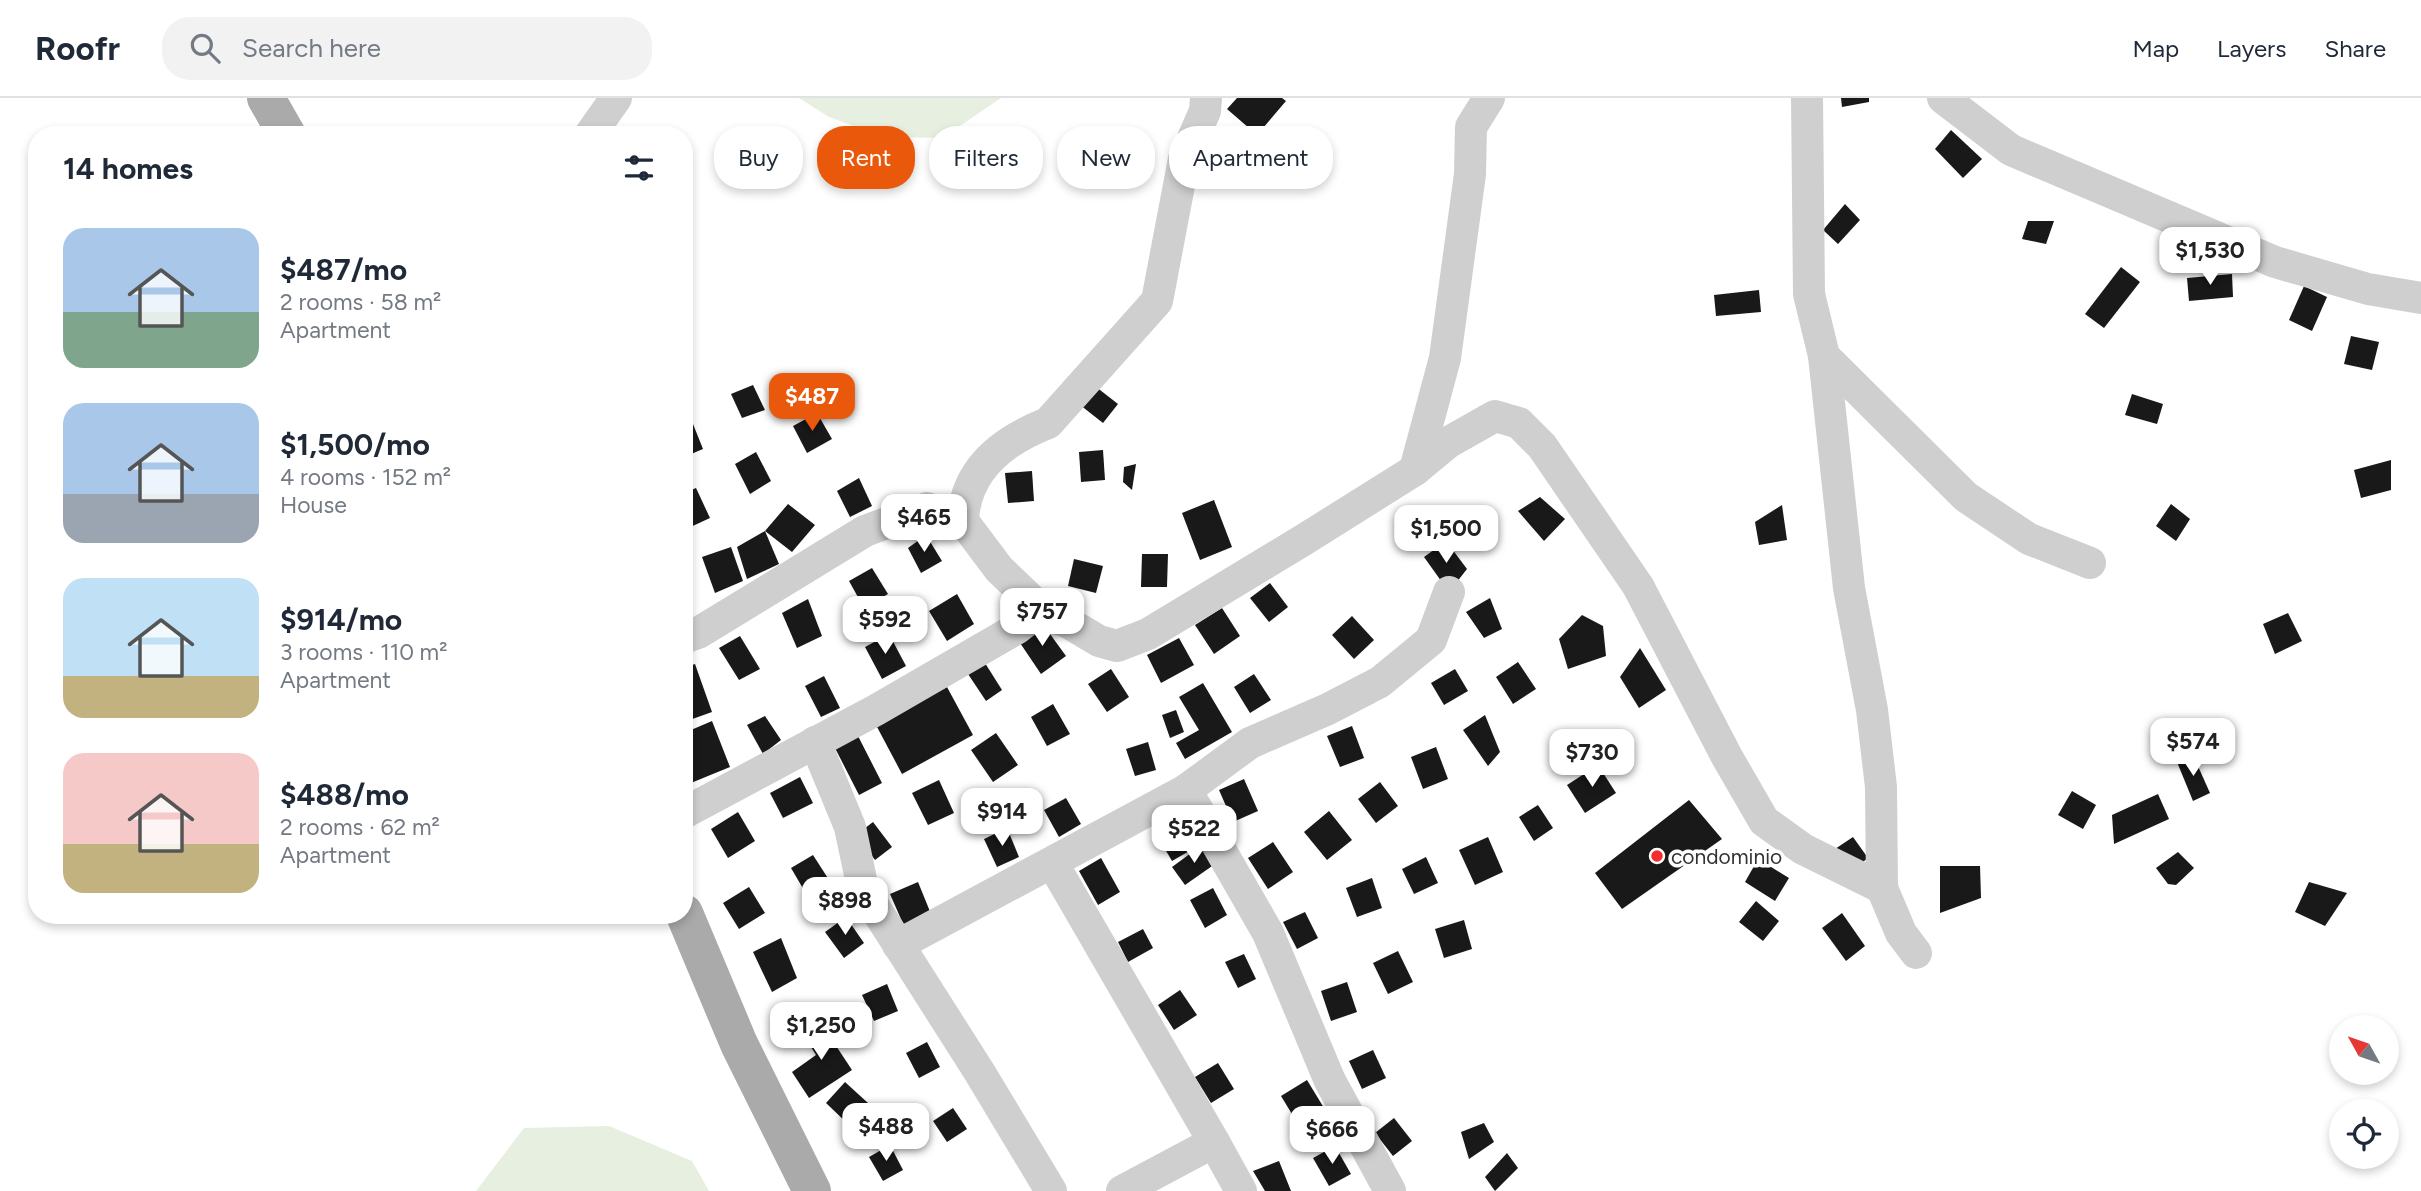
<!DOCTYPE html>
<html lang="en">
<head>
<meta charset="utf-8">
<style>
	body { margin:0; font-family:Figtree,sans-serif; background:#f2f2f3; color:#1f2937; height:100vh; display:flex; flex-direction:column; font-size:26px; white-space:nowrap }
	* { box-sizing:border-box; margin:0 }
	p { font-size:23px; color:#747a83 }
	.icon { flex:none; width:38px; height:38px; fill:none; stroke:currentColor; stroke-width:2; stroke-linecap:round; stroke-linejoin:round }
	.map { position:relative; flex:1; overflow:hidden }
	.drawer { position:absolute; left:28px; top:28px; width:665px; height:798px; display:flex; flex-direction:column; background:#fff; border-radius:28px; box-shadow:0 4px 10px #0003 }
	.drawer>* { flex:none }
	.hud { position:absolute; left:714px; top:28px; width:665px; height:63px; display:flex; gap:14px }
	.needle { width:46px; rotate:310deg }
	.controls { position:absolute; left:2329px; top:917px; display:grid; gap:14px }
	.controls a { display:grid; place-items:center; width:70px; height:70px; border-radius:50%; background:#fff; box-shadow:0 4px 10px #0003; font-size:35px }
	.price { position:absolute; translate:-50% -60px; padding:0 16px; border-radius:14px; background:#fff; color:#222; font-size:23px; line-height:46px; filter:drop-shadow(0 2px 4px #0008) }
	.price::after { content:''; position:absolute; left:50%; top:42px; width:21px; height:16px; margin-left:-10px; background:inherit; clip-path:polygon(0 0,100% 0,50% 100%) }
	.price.current { background:#ea580c; color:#fff }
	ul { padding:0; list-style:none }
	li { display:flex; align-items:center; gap:21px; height:175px; padding:0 35px }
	li span { display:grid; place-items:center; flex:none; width:196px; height:140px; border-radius:21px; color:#555 }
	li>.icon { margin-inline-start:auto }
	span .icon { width:84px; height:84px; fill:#fffc; stroke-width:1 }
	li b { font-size:30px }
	h2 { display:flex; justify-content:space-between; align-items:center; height:84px; padding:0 35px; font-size:30px }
	.chip { padding:0 24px; border-radius:28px; background:#fff; box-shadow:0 4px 10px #0003; font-size:24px; line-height:63px }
	.chip.current { background:#ea580c; color:#fff }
	header { display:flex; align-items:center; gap:42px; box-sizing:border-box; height:98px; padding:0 35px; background:#fff; border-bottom:2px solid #e0e1e3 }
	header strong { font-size:33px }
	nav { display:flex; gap:38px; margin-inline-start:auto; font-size:24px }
	.search { width:490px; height:63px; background:#f2f2f3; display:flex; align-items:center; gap:18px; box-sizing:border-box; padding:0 24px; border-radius:28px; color:#747a83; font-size:26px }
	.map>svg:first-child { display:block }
	.green { fill:#e7efe0 }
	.building { fill:#191919 }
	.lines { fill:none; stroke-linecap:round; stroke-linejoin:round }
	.minor { stroke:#cfcfcf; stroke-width:32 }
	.major { stroke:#aaa; stroke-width:38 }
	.poi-dot { fill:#f12d2d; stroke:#fff; stroke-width:2.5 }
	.labels { text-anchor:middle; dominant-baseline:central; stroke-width:7; stroke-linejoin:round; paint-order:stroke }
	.poi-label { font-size:21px; fill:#323232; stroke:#fff; text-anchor:start }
</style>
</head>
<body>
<header>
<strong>Roofr</strong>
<div class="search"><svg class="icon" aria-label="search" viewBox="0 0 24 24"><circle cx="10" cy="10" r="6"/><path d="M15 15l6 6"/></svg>Search here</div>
<nav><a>Map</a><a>Layers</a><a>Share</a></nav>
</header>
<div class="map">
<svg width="2421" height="1093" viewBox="0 0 2421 1093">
	<rect width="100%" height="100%" fill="#fff"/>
	<!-- green -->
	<g class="green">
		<polygon points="799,0 1001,0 942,40 884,39 829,19"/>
		<polygon points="609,1028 692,1063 709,1093 476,1093 524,1030"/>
	</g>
	<!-- building -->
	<g class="building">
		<polygon points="1237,0 1282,0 1286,3 1257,37 1227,11"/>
		<polygon points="1841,0 1869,0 1869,4 1842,9"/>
		<polygon points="1951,32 1982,61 1963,80 1935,51"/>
		<polygon points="1845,106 1860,122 1838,146 1823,132"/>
		<polygon points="2028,123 2054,123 2046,146 2022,141"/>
		<polygon points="2121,169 2140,184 2104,230 2085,216"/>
		<polygon points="2232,176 2233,199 2189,203 2187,180"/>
		<polygon points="2304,188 2327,199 2312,233 2289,222"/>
		<polygon points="1759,192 1761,214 1716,218 1714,197"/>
		<polygon points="2351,238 2379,244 2372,272 2344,266"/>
		<polygon points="1091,285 1118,306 1103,325 1075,303"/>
		<polygon points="753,287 765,312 742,320 731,296"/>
		<polygon points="2132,296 2163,306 2157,326 2125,317"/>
		<polygon points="817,315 832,341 807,355 793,328"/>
		<polygon points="691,321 703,351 684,359 684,324"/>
		<polygon points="1103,352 1105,382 1081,384 1079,354"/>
		<polygon points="756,354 771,383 750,396 735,366"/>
		<polygon points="2391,362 2391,392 2361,400 2354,372"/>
		<polygon points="1136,366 1132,392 1123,384 1124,369"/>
		<polygon points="1032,373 1034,403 1008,405 1005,375"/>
		<polygon points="859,380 872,408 850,419 837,393"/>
		<polygon points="696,390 710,420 684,432 684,395"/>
		<polygon points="1540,399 1565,421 1544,443 1518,413"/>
		<polygon points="1214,402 1232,449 1200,462 1182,415"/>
		<polygon points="788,406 815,427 792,454 765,433"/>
		<polygon points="2171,406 2190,421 2176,443 2156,428"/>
		<polygon points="1782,407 1787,442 1759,447 1755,424"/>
		<polygon points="765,433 779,466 747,481 737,449"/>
		<polygon points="926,437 942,463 921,475 908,450"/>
		<polygon points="1446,443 1467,471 1449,494 1424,459"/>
		<polygon points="731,449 743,483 715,495 702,459"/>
		<polygon points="1142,456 1168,456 1167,489 1141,489"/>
		<polygon points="1074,461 1103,468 1096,495 1068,488"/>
		<polygon points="872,470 888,496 864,510 849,483"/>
		<polygon points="1270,485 1288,509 1269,524 1250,500"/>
		<polygon points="957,496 974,526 947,543 929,513"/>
		<polygon points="1490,500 1502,531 1484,540 1466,514"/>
		<polygon points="808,501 822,538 797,550 782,515"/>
		<polygon points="1222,510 1240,538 1214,556 1195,527"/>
		<polygon points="2288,515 2302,543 2275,556 2263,526"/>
		<polygon points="1582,517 1603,528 1606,558 1568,571 1559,541"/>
		<polygon points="1352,518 1374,542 1354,561 1332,537"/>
		<polygon points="1042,525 1066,558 1041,576 1018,542"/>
		<polygon points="889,536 906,568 882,581 865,549"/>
		<polygon points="740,538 760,571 739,582 719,550"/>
		<polygon points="1179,540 1194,567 1161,585 1147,557"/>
		<polygon points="1640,550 1666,592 1639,610 1620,579"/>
		<polygon points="1518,564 1536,591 1513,606 1496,579"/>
		<polygon points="985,565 1002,592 986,603 968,576"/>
		<polygon points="695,566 712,614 684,624 684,570"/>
		<polygon points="1111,571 1129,599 1107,614 1088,586"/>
		<polygon points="1455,571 1468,593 1444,607 1431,585"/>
		<polygon points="1254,576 1271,602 1250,615 1234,589"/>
		<polygon points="824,578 840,610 821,619 805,588"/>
		<polygon points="1203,585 1232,634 1185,661 1176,645 1199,632 1179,599"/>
		<polygon points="947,589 973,637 902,676 876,627"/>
		<polygon points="1053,606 1070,636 1047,648 1031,619"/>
		<polygon points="1176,612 1184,634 1170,640 1162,617"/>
		<polygon points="1485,617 1500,654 1488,668 1463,632"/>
		<polygon points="765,618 781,642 763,656 747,627"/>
		<polygon points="712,623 730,669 686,687 684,682 684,635"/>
		<polygon points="1352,628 1364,660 1340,669 1327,638"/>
		<polygon points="996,635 1018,667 993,684 971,652"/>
		<polygon points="858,638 882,685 859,697 835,650"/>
		<polygon points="1148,644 1156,672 1135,678 1126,651"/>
		<polygon points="1436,649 1448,681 1423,691 1411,659"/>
		<polygon points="2193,657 2210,695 2193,703 2177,664"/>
		<polygon points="1598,667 1616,695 1585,715 1567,687"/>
		<polygon points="800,679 813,705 783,720 770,695"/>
		<polygon points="1244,681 1258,713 1233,724 1219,692"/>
		<polygon points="939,682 954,715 928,727 912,695"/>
		<polygon points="1380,684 1398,708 1376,725 1358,701"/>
		<polygon points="2072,693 2096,707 2083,731 2058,717"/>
		<polygon points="2158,696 2169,721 2114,746 2112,717"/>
		<polygon points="1066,700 1081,726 1059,739 1044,712"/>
		<polygon points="1689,702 1722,741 1622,811 1595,775"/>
		<polygon points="1538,707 1553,730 1534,743 1519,719"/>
		<polygon points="1178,713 1198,748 1172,763 1152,729"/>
		<polygon points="1329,713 1352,742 1327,762 1304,734"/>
		<polygon points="738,714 755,743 728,760 711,731"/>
		<polygon points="873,724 892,749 875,762 856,737"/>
		<polygon points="1007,730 1019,759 997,769 984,741"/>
		<polygon points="1488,739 1503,774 1475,787 1459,752"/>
		<polygon points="1853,739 1868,760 1859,767 1835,751"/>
		<polygon points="1273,744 1293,774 1268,791 1248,760"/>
		<polygon points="1202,747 1215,766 1185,787 1172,769"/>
		<polygon points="2178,754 2194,770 2176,787 2168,786 2156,770"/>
		<polygon points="813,757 831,785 808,799 791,770"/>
		<polygon points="1426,759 1438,785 1414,796 1402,771"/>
		<polygon points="1101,760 1120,794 1098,807 1079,773"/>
		<polygon points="1758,761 1789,780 1775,803 1745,784"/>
		<polygon points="1940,768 1980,768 1981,800 1940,815"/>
		<polygon points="1372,780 1382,810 1357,819 1346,790"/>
		<polygon points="918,784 931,816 904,828 890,796"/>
		<polygon points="2309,784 2347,795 2325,828 2295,814"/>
		<polygon points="749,789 765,815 739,831 723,805"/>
		<polygon points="1213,790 1227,817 1205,830 1190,802"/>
		<polygon points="1756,803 1779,823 1763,843 1739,824"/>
		<polygon points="1305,814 1318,840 1297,851 1283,824"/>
		<polygon points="1842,815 1865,848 1846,863 1822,830"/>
		<polygon points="846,819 864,845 844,860 825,834"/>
		<polygon points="1464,822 1472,851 1444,860 1435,831"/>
		<polygon points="1143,831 1153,850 1128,864 1118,844"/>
		<polygon points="781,840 797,880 772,894 753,854"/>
		<polygon points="1398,853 1413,884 1388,896 1373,865"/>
		<polygon points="1244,856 1256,881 1238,890 1225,864"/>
		<polygon points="1347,884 1357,914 1331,923 1321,893"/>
		<polygon points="887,886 898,913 874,923 862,897"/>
		<polygon points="1180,892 1197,917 1174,932 1158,907"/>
		<polygon points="819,922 852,972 809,1000 792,974 816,957 801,933"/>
		<polygon points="927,944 940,969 919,980 906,955"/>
		<polygon points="1373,952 1386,980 1362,991 1349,963"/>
		<polygon points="1218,965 1234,991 1211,1005 1195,979"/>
		<polygon points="1307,982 1324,1010 1298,1026 1281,998"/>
		<polygon points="845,984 868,1005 849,1027 826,1005"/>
		<polygon points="953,1010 967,1031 947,1044 933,1023"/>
		<polygon points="1394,1020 1412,1043 1393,1058 1375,1035"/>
		<polygon points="1484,1025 1494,1044 1469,1061 1461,1034"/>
		<polygon points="890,1047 903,1072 883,1083 869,1059"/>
		<polygon points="1335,1048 1351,1076 1329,1088 1313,1060"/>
		<polygon points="1507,1055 1518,1070 1495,1093 1485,1079"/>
		<polygon points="1279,1063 1291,1093 1265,1093 1253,1073"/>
	</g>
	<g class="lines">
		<!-- minor -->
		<g class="minor">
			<polyline points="1807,0 1809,196 1824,258 1966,399 2029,441 2090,465"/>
			<polyline points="1943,0 2011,52 2275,164 2368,191 2421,200"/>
			<polyline points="590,37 616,0"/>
			<polyline points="1824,258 1849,490 1872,612 1881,689 1882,790"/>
			<polyline points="1415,372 1445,260 1470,76 1471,29 1489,0"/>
			<path d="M963,423c2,-52 41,-81 85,-98l109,-122 27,-142 21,-48 1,-13"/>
			<polyline points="684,540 698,535 865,433 927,410 963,423 999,471 1046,516"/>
			<polyline points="815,644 850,729 863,791 980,975 1051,1093"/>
			<polyline points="1186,692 1268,835 1330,983 1390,1093"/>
			<polyline points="684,715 876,612 1016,531 1029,521 1046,516 1067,524 1099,543 1117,548 1148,536 1305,441 1415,372 1449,344 1495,318 1519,325 1542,348 1638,488 1727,659 1764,723 1803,751 1882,790 1901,835 1916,855"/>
			<polyline points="1053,766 1214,1044"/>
			<polyline points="898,847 1186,692 1250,645 1328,611 1380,584 1431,542 1449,494"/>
			<polyline points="1122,1093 1214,1044 1241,1093"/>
		</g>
		<!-- major -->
		<g class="major">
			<polyline points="266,0 287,37"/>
			<polyline points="684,815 739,946 812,1093"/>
		</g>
	</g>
	<!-- markers -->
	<circle class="poi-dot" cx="1657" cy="758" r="7"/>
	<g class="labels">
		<!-- poi labels -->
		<g class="poi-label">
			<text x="1671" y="758">condominio</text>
		</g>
	</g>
</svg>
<div class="controls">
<a><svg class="needle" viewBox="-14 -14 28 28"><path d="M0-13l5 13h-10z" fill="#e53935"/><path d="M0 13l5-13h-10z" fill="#747a83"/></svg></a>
<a><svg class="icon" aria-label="locate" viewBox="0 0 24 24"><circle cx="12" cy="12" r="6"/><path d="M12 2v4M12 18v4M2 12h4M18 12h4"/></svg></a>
</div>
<b class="price" style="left:2210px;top:189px">$1,530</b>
<b class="price current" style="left:812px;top:335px">$487</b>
<b class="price" style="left:924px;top:456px">$465</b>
<b class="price" style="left:1446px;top:467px">$1,500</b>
<b class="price" style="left:1042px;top:550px">$757</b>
<b class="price" style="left:885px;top:558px">$592</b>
<b class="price" style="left:2193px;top:680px">$574</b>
<b class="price" style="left:1592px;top:691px">$730</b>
<b class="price" style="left:1002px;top:750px">$914</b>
<b class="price" style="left:1194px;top:767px">$522</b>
<b class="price" style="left:845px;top:839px">$898</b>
<b class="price" style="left:821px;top:964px">$1,250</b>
<b class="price" style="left:886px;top:1065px">$488</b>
<b class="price" style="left:1332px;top:1068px">$666</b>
<div class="hud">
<a class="chip">Buy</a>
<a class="chip current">Rent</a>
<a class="chip">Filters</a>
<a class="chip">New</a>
<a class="chip">Apartment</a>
</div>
<section class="drawer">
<h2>14 homes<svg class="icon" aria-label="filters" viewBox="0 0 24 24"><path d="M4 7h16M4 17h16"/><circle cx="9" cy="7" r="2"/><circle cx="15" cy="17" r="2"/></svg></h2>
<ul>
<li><span style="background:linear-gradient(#a9c7e8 60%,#7fa58c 0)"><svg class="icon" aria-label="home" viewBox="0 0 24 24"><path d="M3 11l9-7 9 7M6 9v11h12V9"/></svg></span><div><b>$487/mo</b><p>2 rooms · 58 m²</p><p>Apartment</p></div></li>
<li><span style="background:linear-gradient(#a9c7e8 65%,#9aa5b1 0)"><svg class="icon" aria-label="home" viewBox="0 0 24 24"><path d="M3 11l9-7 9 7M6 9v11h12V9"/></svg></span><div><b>$1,500/mo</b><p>4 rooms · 152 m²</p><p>House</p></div></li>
<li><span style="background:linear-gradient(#bfe0f5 70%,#c2b280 0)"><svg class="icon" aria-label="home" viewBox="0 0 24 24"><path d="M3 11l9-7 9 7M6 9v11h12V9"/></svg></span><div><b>$914/mo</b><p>3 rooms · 110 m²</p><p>Apartment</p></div></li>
<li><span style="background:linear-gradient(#f6c9c9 65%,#c2b280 0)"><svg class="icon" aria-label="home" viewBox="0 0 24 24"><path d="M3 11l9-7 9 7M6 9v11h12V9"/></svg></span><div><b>$488/mo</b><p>2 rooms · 62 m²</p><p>Apartment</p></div></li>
</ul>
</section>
</div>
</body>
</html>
